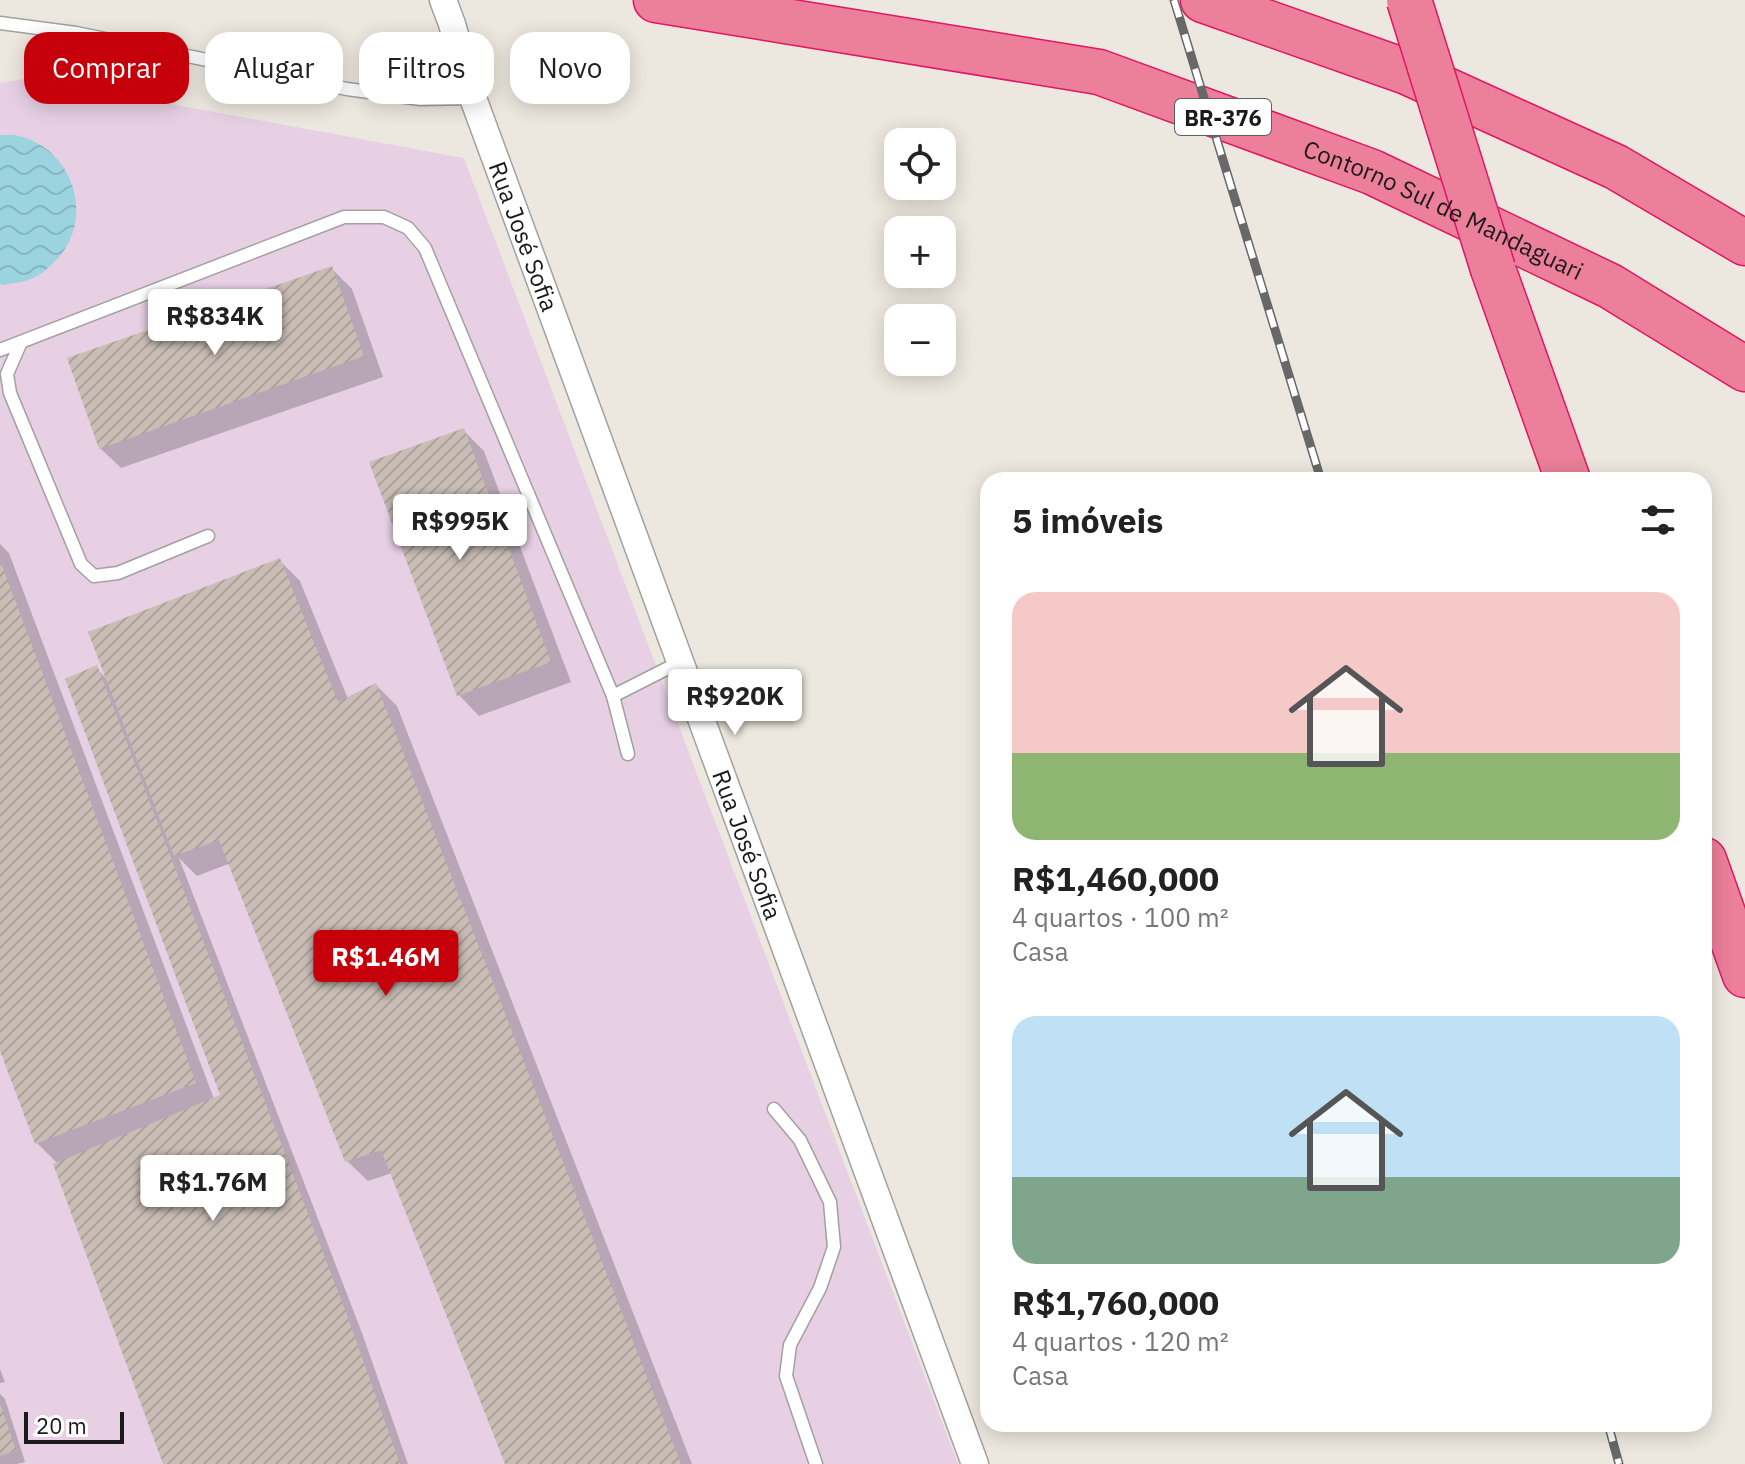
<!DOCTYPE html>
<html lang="pt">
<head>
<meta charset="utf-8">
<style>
	body { margin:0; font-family:"IBM Plex Sans",sans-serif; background:#f6f6f6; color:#222; height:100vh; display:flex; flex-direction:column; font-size:30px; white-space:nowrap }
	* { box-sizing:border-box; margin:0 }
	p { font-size:26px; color:#767676 }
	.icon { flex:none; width:44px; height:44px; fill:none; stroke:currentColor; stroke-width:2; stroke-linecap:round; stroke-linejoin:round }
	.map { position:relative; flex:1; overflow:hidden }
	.sheet { position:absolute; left:980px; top:472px; width:732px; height:960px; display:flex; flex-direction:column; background:#fff; border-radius:24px; box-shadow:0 4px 20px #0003 }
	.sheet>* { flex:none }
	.guide { position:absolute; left:24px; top:32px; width:760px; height:72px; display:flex; gap:16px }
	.buttons { position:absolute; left:884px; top:128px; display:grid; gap:16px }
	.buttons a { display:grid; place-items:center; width:72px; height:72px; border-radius:16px; background:#fff; box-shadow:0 4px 20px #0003; font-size:40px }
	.scale { position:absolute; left:24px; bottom:20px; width:100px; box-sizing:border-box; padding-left:8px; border:4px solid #1a1a1a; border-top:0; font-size:22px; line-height:28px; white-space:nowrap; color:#1a1a1a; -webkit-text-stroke:6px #fff; paint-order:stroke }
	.price { position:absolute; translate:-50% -68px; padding:0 18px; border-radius:8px; background:#fff; color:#222; font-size:26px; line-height:52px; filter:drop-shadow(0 2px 4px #0008) }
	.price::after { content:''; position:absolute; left:50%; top:48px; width:24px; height:18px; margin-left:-12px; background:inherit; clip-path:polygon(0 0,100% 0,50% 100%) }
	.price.active { background:#c5000a; color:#fff }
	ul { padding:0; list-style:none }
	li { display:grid; align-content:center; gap:16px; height:424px; padding:0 32px }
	li span { display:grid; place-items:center; height:248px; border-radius:24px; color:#555 }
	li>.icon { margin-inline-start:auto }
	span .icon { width:144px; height:144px; fill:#fffc; stroke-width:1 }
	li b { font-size:34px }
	h2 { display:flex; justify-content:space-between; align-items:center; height:96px; padding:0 32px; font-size:34px }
	.pill { padding:0 28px; border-radius:24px; background:#fff; box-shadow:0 4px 20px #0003; font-size:28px; line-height:72px }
	.pill.active { background:#c5000a; color:#fff }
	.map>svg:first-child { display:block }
	.industrial { fill:#e7d0e4 }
	.water { fill:url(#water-waves) }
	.shadow { fill:#0003 }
	.building { fill:url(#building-hatch) }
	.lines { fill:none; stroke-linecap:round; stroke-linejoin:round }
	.service-casing { stroke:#a1a1a1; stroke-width:15 }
	.minor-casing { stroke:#a1a1a1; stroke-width:29 }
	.motorway-casing { stroke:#e11666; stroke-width:47 }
	.service { stroke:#fff; stroke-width:12 }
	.minor { stroke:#fff; stroke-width:26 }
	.motorway { stroke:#ec7f99; stroke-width:44 }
	.rail-casing { stroke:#686868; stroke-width:9 }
	.rail { stroke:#fff; stroke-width:6; stroke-dasharray:18; stroke-linecap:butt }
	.motorway-bridge-casing { stroke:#e11666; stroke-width:47; stroke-linecap:butt }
	.motorway-bridge { stroke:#ec7f99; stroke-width:44 }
	.labels { text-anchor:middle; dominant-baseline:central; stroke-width:8; stroke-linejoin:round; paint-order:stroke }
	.shield { fill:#fff; stroke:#5f5f5f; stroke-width:2 }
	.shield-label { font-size:22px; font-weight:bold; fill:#1a1a1a }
	.street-label { font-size:24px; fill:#1a1a1a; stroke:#fff }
</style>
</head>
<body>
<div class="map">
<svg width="1745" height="1464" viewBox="0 0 1745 1464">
	<defs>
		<pattern id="water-waves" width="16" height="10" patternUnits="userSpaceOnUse" patternTransform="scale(2)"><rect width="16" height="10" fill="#9bd3df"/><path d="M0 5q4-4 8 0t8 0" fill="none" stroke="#85b5bf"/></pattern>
		<pattern id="building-hatch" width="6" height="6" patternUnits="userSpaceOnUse" patternTransform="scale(2)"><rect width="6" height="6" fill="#c9bdb5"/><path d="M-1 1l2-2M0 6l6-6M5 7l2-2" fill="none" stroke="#aca29b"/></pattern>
	</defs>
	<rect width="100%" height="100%" fill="#ede8df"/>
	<!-- industrial -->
	<polygon class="industrial" points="30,78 464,158 958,1464 0,1464 0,83"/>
	<!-- water -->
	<path class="water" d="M0,135c6,0 13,-1 19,1 54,13 76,81 39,122 -8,9 -18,18 -30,22 -7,3 -16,3 -24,5l-4,-1z"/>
	<!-- shadow -->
	<g class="shadow">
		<polygon points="332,269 352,289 383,377 121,468 100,448"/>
		<polygon points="463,430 484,451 571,682 479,716 459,695"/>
		<polygon points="0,544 9,553 214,1099 222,1096 96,668 109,681 280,561 300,581 348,699 376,685 397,706 692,1464 507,1464 392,1173 368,1181 347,1161 231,863 197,876 179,858 362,1333 408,1464 165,1464 58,1164 37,1143 0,1046"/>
		<polygon points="0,1369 5,1382 0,1383"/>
		<polygon points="0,1394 5,1399 25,1462 17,1464 0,1464"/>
	</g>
	<!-- building -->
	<g class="building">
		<polygon points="332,266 364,356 99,449 67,358"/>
		<polygon points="464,428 551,662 457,696 369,462"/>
		<polygon points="280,558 338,702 376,683 681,1464 505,1464 381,1150 345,1162 219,840 174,856 88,632"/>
		<polygon points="0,560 196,1083 35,1144 0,1051"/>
		<polygon points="97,665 347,1315 400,1464 163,1464 53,1164 220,1095 65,679"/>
		<polygon points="0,1403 16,1451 0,1456"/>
	</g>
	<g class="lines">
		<!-- service casing -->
		<g class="service-casing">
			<g id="service">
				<polyline points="0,23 76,33 347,89 420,99 473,98"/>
				<polyline points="21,342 7,374 10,393 81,564 94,576 118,573 208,536"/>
				<polyline points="0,350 344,217 384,217 408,228 425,248 613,696 680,662"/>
				<polyline points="613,696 628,754"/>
				<polyline points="774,1109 800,1140 830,1202 834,1247 820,1288 790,1345 786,1376 816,1464"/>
			</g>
		</g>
		<!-- minor casing -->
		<g class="minor-casing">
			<g id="minor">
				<path id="s1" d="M443,0l9,24 21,74 502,1366"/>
			</g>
		</g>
		<!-- motorway casing -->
		<g class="motorway-casing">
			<g id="motorway">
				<path id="s2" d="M656,0l443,72 273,100 238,114 135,83"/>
				<polyline points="1203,0 1407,72 1616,167 1745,243"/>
				<polyline points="1493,269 1568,480"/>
				<polyline points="1704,860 1745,975"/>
			</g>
		</g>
		<!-- service -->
		<use href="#service" class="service"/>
		<!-- minor -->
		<use href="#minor" class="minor"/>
		<!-- motorway -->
		<use href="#motorway" class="motorway"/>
		<!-- rail casing -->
		<g class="rail-casing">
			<g id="rail">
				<polyline points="1174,0 1321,480"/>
				<polyline points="1608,1424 1619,1464"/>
			</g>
		</g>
		<!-- rail -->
		<use href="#rail" class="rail"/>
		<!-- motorway-bridge casing -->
		<g class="motorway-bridge-casing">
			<polyline id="motorway-bridge" points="1409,0 1493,269"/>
		</g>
		<!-- motorway-bridge -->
		<use href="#motorway-bridge" class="motorway-bridge"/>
	</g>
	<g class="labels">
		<!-- shield labels -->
		<rect class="shield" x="1175" y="99" width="96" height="36" rx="6"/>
		<g class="shield-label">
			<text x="1223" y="117">BR-376</text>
		</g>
		<!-- street labels -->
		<g class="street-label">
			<text stroke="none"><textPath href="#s2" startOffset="820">Contorno Sul de Mandaguari</textPath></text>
			<text stroke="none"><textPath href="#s1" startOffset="250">Rua José Sofia</textPath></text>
			<text stroke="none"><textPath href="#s1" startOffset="898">Rua José Sofia</textPath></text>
		</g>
	</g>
</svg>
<div class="buttons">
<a><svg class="icon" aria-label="locate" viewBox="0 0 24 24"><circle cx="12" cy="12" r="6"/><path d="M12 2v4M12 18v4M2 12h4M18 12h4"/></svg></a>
<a>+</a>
<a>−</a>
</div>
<div class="scale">20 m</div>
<b class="price" style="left:215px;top:357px">R$834K</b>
<b class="price" style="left:460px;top:562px">R$995K</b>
<b class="price" style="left:735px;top:737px">R$920K</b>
<b class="price active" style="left:386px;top:998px">R$1.46M</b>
<b class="price" style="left:213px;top:1223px">R$1.76M</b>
<div class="guide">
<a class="pill active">Comprar</a>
<a class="pill">Alugar</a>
<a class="pill">Filtros</a>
<a class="pill">Novo</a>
</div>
<section class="sheet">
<h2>5 imóveis<svg class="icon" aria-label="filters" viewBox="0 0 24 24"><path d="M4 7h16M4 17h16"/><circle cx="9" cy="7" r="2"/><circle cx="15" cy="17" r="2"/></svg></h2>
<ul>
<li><span style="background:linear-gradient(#f6c9c9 65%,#8fb573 0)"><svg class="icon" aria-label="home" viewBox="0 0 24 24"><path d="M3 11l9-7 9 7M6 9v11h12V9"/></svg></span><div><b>R$1,460,000</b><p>4 quartos · 100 m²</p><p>Casa</p></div></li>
<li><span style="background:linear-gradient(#bfe0f5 65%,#7fa58c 0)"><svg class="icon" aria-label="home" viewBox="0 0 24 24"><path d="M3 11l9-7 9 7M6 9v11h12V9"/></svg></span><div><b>R$1,760,000</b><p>4 quartos · 120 m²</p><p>Casa</p></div></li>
</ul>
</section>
</div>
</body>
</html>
